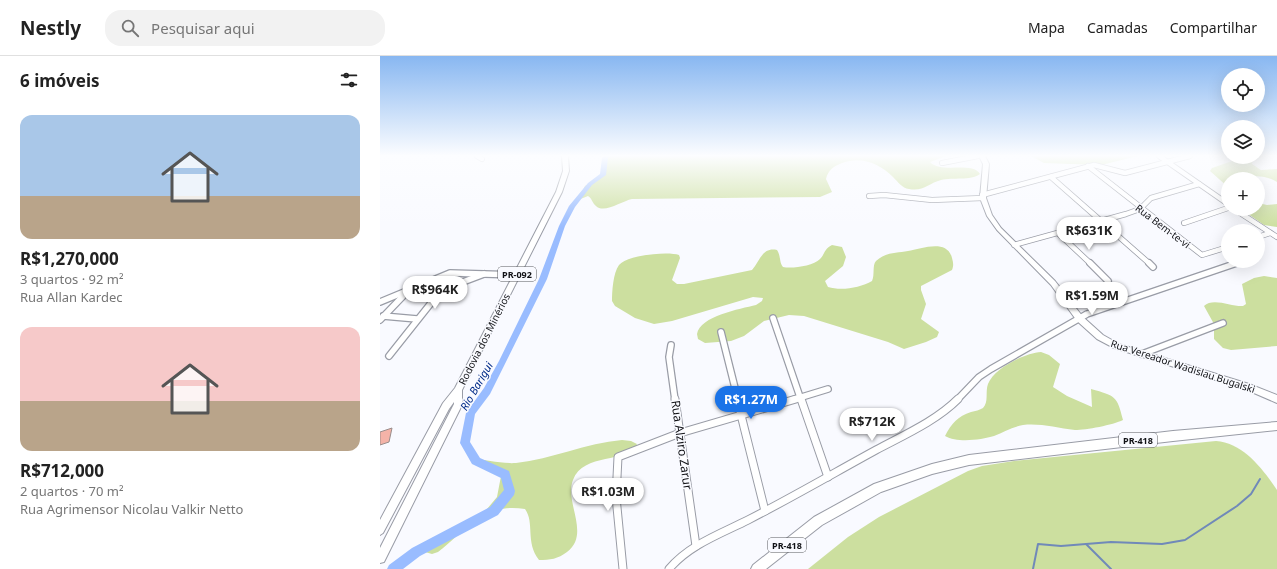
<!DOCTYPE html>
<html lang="pt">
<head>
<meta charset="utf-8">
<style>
	body { margin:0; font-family:"Noto Sans",sans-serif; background:#f2f2f2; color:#222; height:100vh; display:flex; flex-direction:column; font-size:15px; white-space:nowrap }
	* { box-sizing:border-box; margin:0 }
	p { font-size:13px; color:#767676 }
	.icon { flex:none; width:22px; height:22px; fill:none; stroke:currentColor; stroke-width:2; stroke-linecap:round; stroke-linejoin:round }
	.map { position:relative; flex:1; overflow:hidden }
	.panel { display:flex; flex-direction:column; background:#fff; width:380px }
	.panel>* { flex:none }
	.tools { position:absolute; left:841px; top:12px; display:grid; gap:8px }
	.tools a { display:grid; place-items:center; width:44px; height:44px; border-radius:50%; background:#fff; box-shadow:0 4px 16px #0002; font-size:20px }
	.price { position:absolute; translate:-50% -34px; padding:0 9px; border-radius:14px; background:#fff; color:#222; font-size:13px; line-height:26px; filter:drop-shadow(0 1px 2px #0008) }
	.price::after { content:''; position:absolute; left:50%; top:24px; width:12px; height:9px; margin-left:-6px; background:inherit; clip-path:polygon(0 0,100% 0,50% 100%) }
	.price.active { background:#1a73e8; color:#fff }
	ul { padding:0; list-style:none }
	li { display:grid; align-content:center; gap:8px; height:212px; padding:0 20px }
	li span { display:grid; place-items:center; height:124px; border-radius:12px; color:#555 }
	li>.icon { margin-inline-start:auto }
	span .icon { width:72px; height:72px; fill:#fffc; stroke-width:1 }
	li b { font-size:17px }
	h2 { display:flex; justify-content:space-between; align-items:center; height:48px; padding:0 20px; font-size:17px }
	header { display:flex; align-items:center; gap:24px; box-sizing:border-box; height:56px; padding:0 20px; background:#fff; border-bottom:1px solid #e0e0e0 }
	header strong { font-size:19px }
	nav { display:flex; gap:22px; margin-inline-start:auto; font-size:14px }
	.search { width:280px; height:36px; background:#f2f2f2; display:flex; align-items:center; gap:10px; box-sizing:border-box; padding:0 14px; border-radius:16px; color:#767676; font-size:15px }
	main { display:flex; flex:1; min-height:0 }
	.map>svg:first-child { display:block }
	.green { fill:#ccdf9f }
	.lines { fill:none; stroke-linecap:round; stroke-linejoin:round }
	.stream { stroke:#7089b9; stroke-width:2 }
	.river { fill:#99bcff; fill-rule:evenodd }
	.building { fill:#f4b3a8; stroke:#998d8b }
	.minor-far2-casing { stroke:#999ca6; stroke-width:6 }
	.minor-far1-casing { stroke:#999ca6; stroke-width:8 }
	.minor-casing { stroke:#999ca6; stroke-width:9 }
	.major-casing { stroke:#999ca6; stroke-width:2 }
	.highway-casing { stroke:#999ca6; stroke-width:2 }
	.minor-far2 { stroke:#fff; stroke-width:4.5 }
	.minor-far1 { stroke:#fff; stroke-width:5.5 }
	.minor { stroke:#fff; stroke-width:7 }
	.major { fill:#fff; fill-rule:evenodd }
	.highway { fill:#fff; fill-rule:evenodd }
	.labels { text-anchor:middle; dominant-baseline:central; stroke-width:3; stroke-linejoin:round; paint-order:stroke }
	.shield { fill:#f9faff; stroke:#57585c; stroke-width:1 }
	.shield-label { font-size:9px; font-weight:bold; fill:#111216 }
	.street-label { font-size:10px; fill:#111216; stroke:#f9faff }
	.water-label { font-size:11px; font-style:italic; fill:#032c88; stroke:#f9faff }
	.near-street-label { font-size:12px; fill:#111216; stroke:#f9faff }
</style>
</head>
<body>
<header>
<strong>Nestly</strong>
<div class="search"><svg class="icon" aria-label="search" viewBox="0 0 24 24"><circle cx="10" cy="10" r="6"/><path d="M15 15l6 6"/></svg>Pesquisar aqui</div>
<nav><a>Mapa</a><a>Camadas</a><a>Compartilhar</a></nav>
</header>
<main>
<section class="panel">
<h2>6 imóveis<svg class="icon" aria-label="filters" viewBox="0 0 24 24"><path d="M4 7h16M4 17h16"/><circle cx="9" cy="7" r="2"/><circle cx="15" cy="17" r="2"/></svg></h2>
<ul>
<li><span style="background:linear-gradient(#a9c7e8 65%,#b9a48a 0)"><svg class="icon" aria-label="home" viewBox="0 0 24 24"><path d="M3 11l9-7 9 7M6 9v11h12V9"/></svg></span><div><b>R$1,270,000</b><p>3 quartos · 92 m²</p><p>Rua Allan Kardec</p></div></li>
<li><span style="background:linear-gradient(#f6c9c9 60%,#b9a48a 0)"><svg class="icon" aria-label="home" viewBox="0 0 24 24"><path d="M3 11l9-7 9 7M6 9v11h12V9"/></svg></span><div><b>R$712,000</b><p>2 quartos · 70 m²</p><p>Rua Agrimensor Nicolau Valkir Netto</p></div></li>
</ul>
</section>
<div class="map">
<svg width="897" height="513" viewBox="0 0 897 513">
	<rect width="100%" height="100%" fill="#f9faff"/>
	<!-- green -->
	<g class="green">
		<path d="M228,100h338l-16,6c11,12 42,-1 50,12 -10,7 -27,3 -39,6 -12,3 -18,12 -32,9 -7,-1 -11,-7 -16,-12 -14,-14 -32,-21 -51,-14 -8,3 -14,7 -16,16l6,13 -12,5 -188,2c-10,2 -28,15 -36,7 -4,-3 -4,-8 -8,-10l-10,4 7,-14 13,-8 3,-4 1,-12z"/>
		<polygon points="651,100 758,100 721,109 664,107"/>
		<path d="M878,100h7l-12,4 -1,4 9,6 16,-1v13c-18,-11 -30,-3 -49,-3v8l-18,-16 2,-3 23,-8 -1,-3z"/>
		<polygon points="878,147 887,149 897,148 897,171 884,169 861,153 878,153"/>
		<path d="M452,189l10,2 4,10 -3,9 -18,15 3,6c13,4 32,1 44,-6 3,-6 0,-16 4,-20 10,-9 21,-8 32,-10 13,-2 39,-13 44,7 1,4 2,7 0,12l-31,16v4l5,14 -5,15 18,13 -2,5 -11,5 -22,7 -16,-7 -84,-26 -15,-1 -25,6 -20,15 -13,5 -26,2 -7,-4 -1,-5c3,-18 43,-25 59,-29l6,-4 1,-3 -10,-1 -81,24 -18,3 -19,-6 -20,-12 -3,-5c0,-9 1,-28 7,-36 8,-10 49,-14 60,-10l1,3 -8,22 5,4h7l68,-14c8,-9 10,-23 25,-20 4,6 2,12 6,17 9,2 30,-1 37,-8 5,-5 4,-10 12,-14z"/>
		<path d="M884,220l13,2v68l-46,4 -8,-2 -9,-9v-15l-10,-18c9,-9 28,1 39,0l3,-2 -4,-20 12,-6z"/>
		<path d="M661,296l8,3 11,9 -7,23 14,9 25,11 -1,-18c25,7 26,7 32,31 -10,5 -37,10 -48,10 -18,-2 -35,-7 -52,-5 -11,2 -19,7 -29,11 -13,4 -37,7 -49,0 6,-12 13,-20 26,-24 4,-1 9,-2 12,-4 6,-6 2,-16 5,-24 6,-16 37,-31 53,-32z"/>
		<path d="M242,384l9,1 6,3c-9,20 -54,8 -64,36 -9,22 18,54 -6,72 -9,7 -17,8 -28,8 -14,-18 -4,-37 -14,-51 -41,-7 -58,21 -87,43l-6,2 -7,-2 -3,-7 60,-30 15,-18 4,-21 -30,-15v-2c15,0 29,5 45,4 36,-4 70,-20 106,-23z"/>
		<path d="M836,385c27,2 46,27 61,49v79h-469l40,-32 31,-20 89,-46 14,-5 32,-5z"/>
	</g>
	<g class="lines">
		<!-- stream -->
		<g class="stream">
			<polyline points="706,488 731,513"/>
			<polyline points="653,513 658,488 681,490 731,486 782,488 805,484 857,450 871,438 880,423"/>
		</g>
		<!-- river -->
		<polygon class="river" points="224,100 230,100 228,102 226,119 212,129 195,151 185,170 167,223 110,338 95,358 90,386 100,402 129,415 135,435 134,439 118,459 40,500 23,513 7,513 9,509 32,492 110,451 124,434 121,422 92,408 80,387 86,357 104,332 119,305 159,223 179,170 189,150 208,127 220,118 222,102"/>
	</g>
	<!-- building -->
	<polygon class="building" points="12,372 9,386 0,389 0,376"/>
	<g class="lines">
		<!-- minor-far2 casing -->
		<g class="minor-far2-casing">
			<g id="minor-far2">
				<polyline points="97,100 102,103"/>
				<polyline points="779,100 848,148"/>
				<polyline points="562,107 598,100"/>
				<polyline points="708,110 822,199 848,191"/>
				<polyline points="671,121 770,208"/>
				<polyline points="602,139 714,109 745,117 810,100"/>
				<polyline points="489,140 504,139 552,144 603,142"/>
				<polyline points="854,153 897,181"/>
				<polyline points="804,167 848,152"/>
				<polyline points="678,177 711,208"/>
				<polyline points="878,181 890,177"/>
				<polyline points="634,189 746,158 760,153 771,142 819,128"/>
			</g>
		</g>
		<!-- minor-far1 casing -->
		<g class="minor-far1-casing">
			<g id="minor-far1">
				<polyline points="710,207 728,225"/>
				<polyline points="769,207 773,211"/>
				<polyline points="0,246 70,217 137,219"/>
				<polyline points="3,260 37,263"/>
				<polyline points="393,262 421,344"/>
				<polyline points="0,264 26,237"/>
				<polyline points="341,276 358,344"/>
				<polyline points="291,289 289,301 295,344"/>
				<polyline points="762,298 843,267"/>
				<polyline points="9,300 59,237 67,232 104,218"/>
				<polyline points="412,344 448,333"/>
				<polyline points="577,344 599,321 611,313 707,258 854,208"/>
			</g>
		</g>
		<!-- minor casing -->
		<g class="minor-casing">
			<g id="minor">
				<polyline points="295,343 316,490"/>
				<polyline points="357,343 385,455"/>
				<polyline points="421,343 448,421"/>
				<polyline points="243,513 236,441 238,401 300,377 416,343"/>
				<path d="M289,513c20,-24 51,-35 79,-49 43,-22 86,-47 128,-70 28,-15 60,-29 82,-51"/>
			</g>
		</g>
		<!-- major casing -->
		<g class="major-casing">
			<g id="major">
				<polygon points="182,100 188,100 189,115 182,136 82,334 82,348 81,351 4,506 0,507 0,492 74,348 74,346 69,353 3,477 0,479 0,464 63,347 75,332 176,136 183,115"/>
				<polygon points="599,100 605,100 609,108 606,142 612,159 621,172 675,225 703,261 723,279 739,288 869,328 897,339 897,347 867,334 734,292 717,283 697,265 671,229 617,174 607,160 600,142 603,108"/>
			</g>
		</g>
		<!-- highway casing -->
		<g class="highway-casing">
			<polygon id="highway" points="897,366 897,374 793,385 589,409 552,418 501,436 442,469 386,513 371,513 373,509 434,461 494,428 552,408 589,399 793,375"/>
		</g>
		<!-- minor-far2 -->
		<use href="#minor-far2" class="minor-far2"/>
		<!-- minor-far1 -->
		<use href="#minor-far1" class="minor-far1"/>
		<!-- minor -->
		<use href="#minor" class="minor"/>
		<!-- major -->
		<use href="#major" class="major"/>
		<!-- highway -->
		<use href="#highway" class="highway"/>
	</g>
	<!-- sky -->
	<linearGradient id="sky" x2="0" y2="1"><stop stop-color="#88b7f1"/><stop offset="0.58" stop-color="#fcfdff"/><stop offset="1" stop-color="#fcfdff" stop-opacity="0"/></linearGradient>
	<rect width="897" height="172" fill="url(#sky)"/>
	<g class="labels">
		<!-- shield labels -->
		<g class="shield">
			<rect x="118" y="211" width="38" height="14" rx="3"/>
			<rect x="739" y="377" width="38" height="14" rx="3"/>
			<rect x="388" y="482" width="38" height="14" rx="3"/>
		</g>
		<g class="shield-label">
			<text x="137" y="218">PR-092</text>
			<text x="758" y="384">PR-418</text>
			<text x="407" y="489">PR-418</text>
		</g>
		<!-- street labels -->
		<g class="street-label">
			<text transform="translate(783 170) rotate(37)">Rua Bem-te-vi</text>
			<text transform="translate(104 283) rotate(-63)">Rodovia dos Minérios</text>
			<text transform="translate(803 310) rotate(18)">Rua Vereador Wadislau Bugalski</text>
		</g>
		<!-- water labels -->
		<g class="water-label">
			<text transform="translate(96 330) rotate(-60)">Rio Barigui</text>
		</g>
		<!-- near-street labels -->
		<g class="near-street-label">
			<text transform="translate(302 389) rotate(82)">Rua Alziro Zarur</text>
		</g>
	</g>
</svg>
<div class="tools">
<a><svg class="icon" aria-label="locate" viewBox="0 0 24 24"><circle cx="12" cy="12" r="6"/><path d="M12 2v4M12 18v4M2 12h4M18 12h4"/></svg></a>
<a><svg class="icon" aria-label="layers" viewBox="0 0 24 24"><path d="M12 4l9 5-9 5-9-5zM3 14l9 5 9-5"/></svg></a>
<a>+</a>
<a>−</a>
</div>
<b class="price" style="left:709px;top:195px">R$631K</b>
<b class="price" style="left:55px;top:254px">R$964K</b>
<b class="price" style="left:712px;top:260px">R$1.59M</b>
<b class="price active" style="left:371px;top:364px">R$1.27M</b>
<b class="price" style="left:492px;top:386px">R$712K</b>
<b class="price" style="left:228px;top:456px">R$1.03M</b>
</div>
</main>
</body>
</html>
